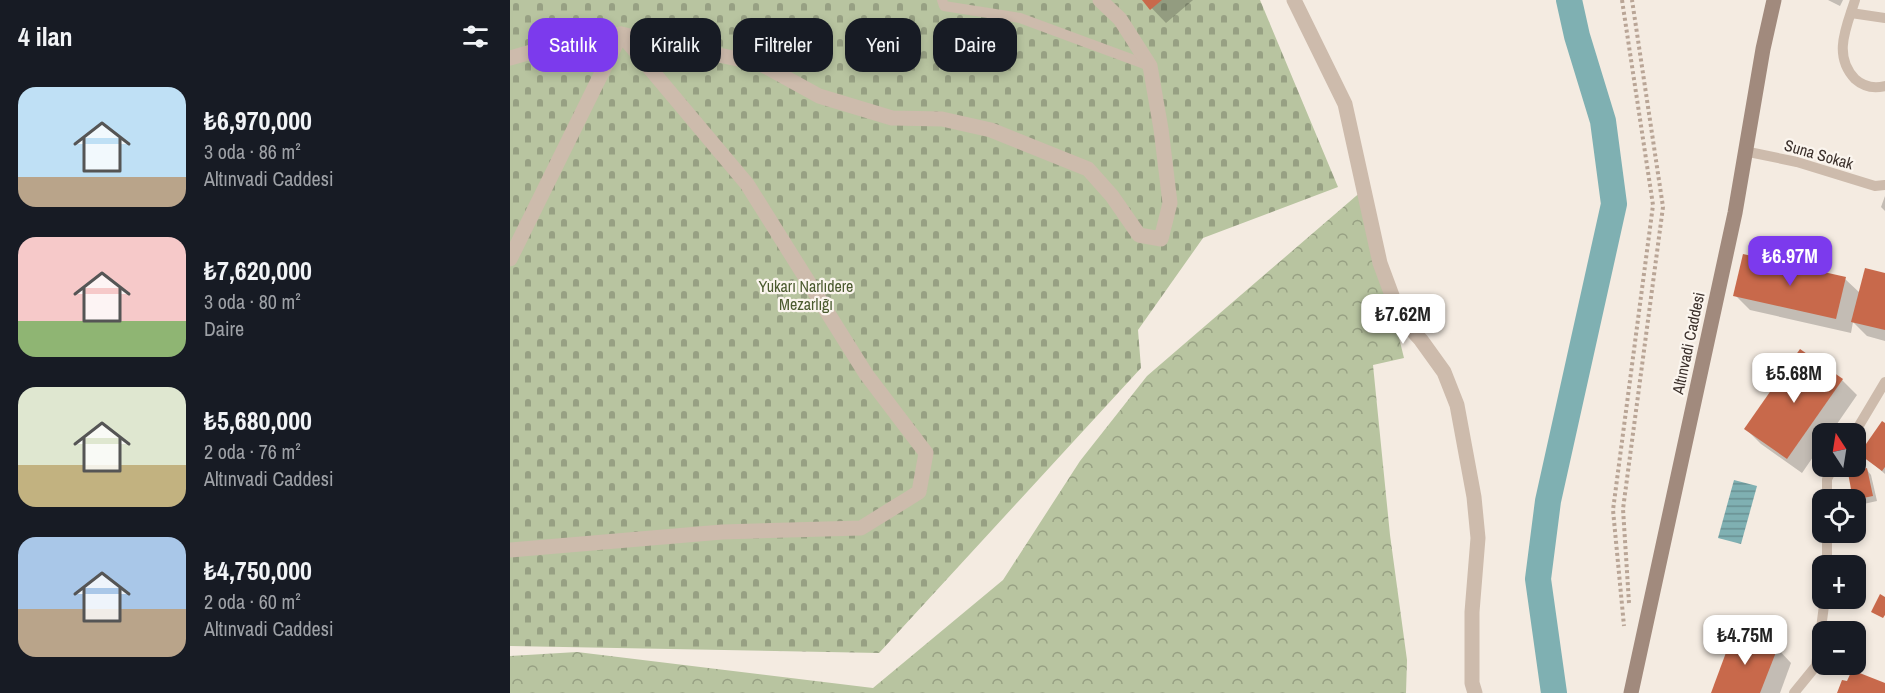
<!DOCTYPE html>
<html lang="tr">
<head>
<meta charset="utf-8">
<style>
	body { margin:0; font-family:"Archivo Narrow",sans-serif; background:#20242c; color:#f1f3f6; height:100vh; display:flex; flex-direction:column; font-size:22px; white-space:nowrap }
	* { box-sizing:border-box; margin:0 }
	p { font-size:20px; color:#9ea1a6 }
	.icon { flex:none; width:33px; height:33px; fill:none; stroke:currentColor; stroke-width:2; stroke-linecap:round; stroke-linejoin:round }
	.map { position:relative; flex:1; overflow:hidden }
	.sheet { display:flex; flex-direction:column; background:#171b24; width:510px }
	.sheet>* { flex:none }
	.banner { position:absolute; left:18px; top:18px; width:570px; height:54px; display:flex; gap:12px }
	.needle { width:39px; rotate:348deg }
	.buttons { position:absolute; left:1302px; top:423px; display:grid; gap:12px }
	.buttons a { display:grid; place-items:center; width:54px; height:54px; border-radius:12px; background:#171b24; box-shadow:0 3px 9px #0003; font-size:30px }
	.price { position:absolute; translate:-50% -51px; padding:0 14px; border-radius:12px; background:#fff; color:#222; font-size:20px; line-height:39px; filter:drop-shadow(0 2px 3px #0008) }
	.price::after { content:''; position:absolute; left:50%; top:36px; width:18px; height:14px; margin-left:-9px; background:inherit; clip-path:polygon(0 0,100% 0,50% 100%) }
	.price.on { background:#7c3aed; color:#fff }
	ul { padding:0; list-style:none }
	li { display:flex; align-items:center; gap:18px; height:150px; padding:0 18px }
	li span { display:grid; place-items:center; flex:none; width:168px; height:120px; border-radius:18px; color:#555 }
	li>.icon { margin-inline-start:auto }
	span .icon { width:72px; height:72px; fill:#fffc; stroke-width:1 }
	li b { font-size:26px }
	h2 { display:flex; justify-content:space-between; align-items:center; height:72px; padding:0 18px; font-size:26px }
	.tag { padding:0 21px; border-radius:18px; background:#171b24; box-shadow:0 3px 9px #0003; font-size:21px; line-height:54px }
	.tag.on { background:#7c3aed; color:#fff }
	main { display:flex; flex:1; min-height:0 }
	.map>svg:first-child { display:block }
	.forest { fill:url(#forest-crowns) }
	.cemetery { fill:url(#cemetery-stones) }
	.water { fill:url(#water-rules) }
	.shadow { fill:#0003 }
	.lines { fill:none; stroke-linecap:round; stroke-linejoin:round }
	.canal { stroke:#7fb0b2; stroke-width:26 }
	.building { fill:#c8694b }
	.path { stroke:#b9a596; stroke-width:4; stroke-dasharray:3 3; stroke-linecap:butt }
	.lane { stroke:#cdbbac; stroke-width:10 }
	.street { stroke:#cdbbac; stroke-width:15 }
	.secondary { stroke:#a18a7d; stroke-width:15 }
	.labels { text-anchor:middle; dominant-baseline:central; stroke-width:4.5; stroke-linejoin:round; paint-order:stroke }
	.street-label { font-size:16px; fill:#3b302b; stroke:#fbf5ee }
	.park-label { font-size:16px; fill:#4a5a2e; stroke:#fbf5ee }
</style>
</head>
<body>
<main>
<section class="sheet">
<h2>4 ilan<svg class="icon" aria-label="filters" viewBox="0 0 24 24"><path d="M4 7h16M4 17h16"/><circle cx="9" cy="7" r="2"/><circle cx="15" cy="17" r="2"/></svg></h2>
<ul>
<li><span style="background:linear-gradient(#bfe0f5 75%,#b9a48a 0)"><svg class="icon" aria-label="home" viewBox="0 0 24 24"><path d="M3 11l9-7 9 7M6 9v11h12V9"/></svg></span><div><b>₺6,970,000</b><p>3 oda · 86 m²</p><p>Altınvadi Caddesi</p></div></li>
<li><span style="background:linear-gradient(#f6c9c9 70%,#8fb573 0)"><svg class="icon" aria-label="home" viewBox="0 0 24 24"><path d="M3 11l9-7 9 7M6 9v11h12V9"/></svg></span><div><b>₺7,620,000</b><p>3 oda · 80 m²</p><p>Daire</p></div></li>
<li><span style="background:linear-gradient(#dfe7d0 65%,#c2b280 0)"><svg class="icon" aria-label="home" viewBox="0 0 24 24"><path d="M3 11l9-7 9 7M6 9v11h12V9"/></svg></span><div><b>₺5,680,000</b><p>2 oda · 76 m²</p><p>Altınvadi Caddesi</p></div></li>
<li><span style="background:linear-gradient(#a9c7e8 60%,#b9a48a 0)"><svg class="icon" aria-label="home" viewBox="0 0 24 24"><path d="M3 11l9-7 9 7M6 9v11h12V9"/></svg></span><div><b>₺4,750,000</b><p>2 oda · 60 m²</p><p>Altınvadi Caddesi</p></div></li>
</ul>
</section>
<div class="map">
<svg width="1375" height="693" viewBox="0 0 1375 693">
	<defs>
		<pattern id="forest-crowns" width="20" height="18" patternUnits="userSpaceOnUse" patternTransform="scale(1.5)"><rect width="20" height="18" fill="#b8c4a0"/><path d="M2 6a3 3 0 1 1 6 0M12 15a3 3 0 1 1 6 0" fill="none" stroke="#97a083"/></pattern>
		<pattern id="cemetery-stones" width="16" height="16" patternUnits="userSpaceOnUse" patternTransform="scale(1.5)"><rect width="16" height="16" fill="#b8c4a0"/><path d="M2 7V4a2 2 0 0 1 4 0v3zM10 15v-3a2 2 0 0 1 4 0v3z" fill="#97a083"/></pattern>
		<pattern id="water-rules" width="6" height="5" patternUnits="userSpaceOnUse" patternTransform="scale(1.5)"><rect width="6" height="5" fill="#7fb0b2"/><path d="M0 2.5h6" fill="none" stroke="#699091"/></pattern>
	</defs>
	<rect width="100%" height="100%" fill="#f4ebe1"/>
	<!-- forest -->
	<polygon class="forest" points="853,190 894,358 863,365 880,535 897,660 896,693 0,693 0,656 67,652 363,688 493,580 570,461 637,376"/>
	<!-- cemetery -->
	<polygon class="cemetery" points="0,0 750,0 828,187 693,238 628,330 631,368 369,653 0,646"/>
	<!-- water -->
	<polygon class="water" points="1224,480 1247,486 1231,544 1208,538"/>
	<!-- shadow -->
	<g class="shadow">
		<polygon points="634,0 683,0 656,23"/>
		<polygon points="1318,0 1333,0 1330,6"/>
		<polygon points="1375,196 1375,211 1371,207"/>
		<polygon points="1356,270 1375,275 1375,341 1357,336 1343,322 1341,333 1240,310 1225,295 1335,279 1350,293"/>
		<polygon points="1332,380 1347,395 1320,434 1312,434 1312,444 1292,473 1251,444 1236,429"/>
		<polygon points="1372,423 1375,425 1375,474 1351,453"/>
		<polygon points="1357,470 1361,475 1367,501 1349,505 1344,500"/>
		<polygon points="1267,648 1281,663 1270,693 1203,693"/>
	</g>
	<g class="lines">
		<!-- canal -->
		<polyline class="canal" points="1044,693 1028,579 1038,501 1104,204 1093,121 1067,36 1059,0"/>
	</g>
	<!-- building -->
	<g class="building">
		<polygon points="632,0 652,0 640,10"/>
		<polygon points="1233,254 1336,277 1326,319 1223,296"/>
		<polygon points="1355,268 1375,273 1375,330 1341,322"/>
		<polygon points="1290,349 1333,379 1277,459 1234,429"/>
		<polygon points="1372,421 1375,423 1375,467 1372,471 1349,454"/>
		<polygon points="1357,468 1363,496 1343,500 1338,473"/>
		<polygon points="1370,594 1375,597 1375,615 1373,618 1361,612"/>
		<polygon points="1224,631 1268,647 1250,693 1201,693"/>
		<polygon points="1342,670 1375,683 1375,693 1327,693 1332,680 1337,681"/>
	</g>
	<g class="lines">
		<!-- path -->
		<g class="path">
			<polyline points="1112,0 1143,205 1103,510 1114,626"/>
			<polyline points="1119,603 1113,509 1153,207 1122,0"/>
		</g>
		<!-- lane -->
		<g class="lane">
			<polyline points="432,0 434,6 510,18 640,66"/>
			<path d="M1345,0c-8,26 -23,55 0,79 9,8 18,10 30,7"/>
			<polyline points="1341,13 1375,18"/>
			<polyline points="1234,151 1287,162 1365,186 1375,185"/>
			<polyline points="1344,434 1375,382"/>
			<polyline points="1317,500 1317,479 1324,466"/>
			<polyline points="1317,566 1317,532"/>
			<polyline points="1284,693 1306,666 1315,598"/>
		</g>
		<!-- street -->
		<g class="street">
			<polyline points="784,0 835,104 870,263 890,317 911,340 934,372 947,405 964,497 968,538 962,612 962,683 965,693"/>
			<polyline points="0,58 49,44 111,34 251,64 309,96 382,118 432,119 481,130 578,169 602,196 629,235 651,239 660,203 651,129 640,66 610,19 590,0"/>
			<polyline points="0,259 111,34 237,184 356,374 416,453 409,492 351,528 212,532 0,550"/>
		</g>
		<!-- secondary -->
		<polyline class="secondary" points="1121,693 1225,213 1253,49 1264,0"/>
	</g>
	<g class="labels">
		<!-- street labels -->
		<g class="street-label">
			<text transform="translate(1309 154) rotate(16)">Suna Sokak</text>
			<text transform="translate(1178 343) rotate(-78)">Altınvadi Caddesi</text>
		</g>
		<!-- park labels -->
		<g class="park-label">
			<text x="296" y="286">Yukarı Narlıdere<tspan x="296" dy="18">Mezarlığı</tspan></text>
		</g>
	</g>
</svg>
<div class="buttons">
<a><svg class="needle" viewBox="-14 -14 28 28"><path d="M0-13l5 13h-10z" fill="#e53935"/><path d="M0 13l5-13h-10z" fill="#9ea1a6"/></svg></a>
<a><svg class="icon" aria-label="locate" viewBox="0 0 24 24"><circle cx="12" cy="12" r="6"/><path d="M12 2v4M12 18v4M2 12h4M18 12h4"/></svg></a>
<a>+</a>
<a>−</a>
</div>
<b class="price on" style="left:1280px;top:287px">₺6.97M</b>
<b class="price" style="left:893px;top:345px">₺7.62M</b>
<b class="price" style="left:1284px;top:404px">₺5.68M</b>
<b class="price" style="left:1235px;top:666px">₺4.75M</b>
<div class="banner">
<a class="tag on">Satılık</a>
<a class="tag">Kiralık</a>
<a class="tag">Filtreler</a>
<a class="tag">Yeni</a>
<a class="tag">Daire</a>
</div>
</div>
</main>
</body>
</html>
